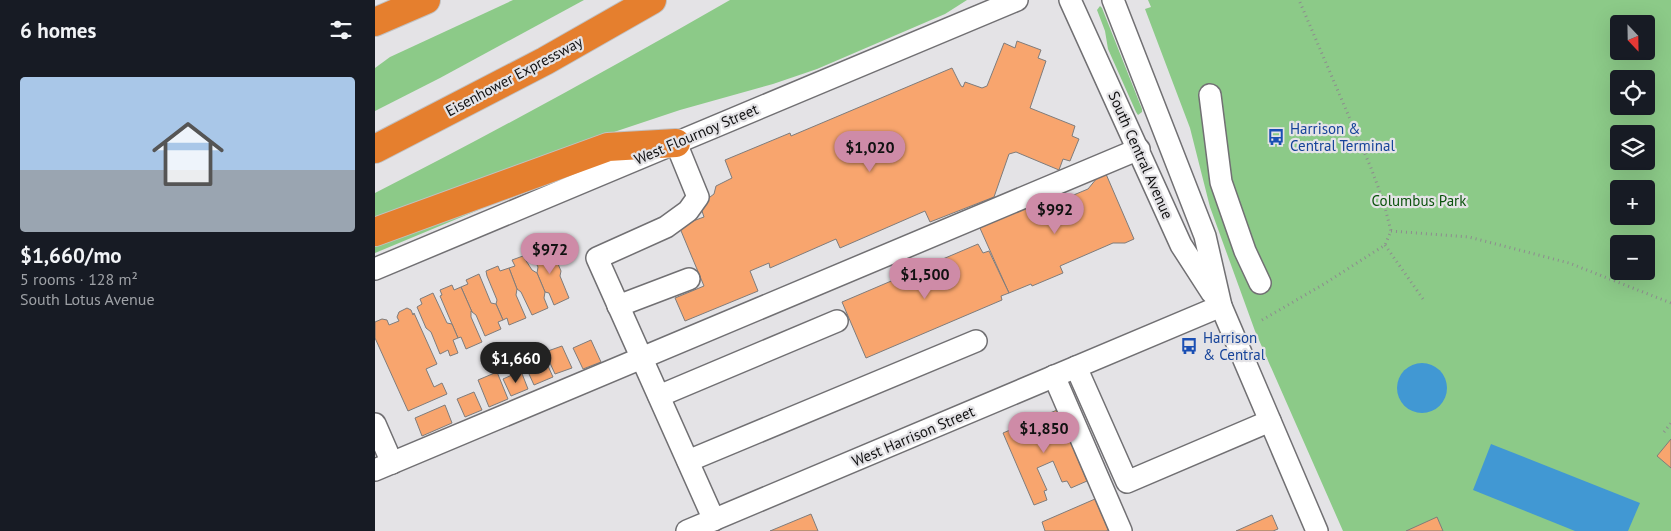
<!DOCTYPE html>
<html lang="en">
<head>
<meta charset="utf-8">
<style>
	body { margin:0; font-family:"PT Sans",sans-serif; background:#242831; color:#f1f3f6; height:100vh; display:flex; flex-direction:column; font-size:19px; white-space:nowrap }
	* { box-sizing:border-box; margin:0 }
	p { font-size:16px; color:#9ea1a6 }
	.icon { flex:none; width:28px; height:28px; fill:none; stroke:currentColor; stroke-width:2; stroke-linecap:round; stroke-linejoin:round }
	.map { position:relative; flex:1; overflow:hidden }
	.panel { display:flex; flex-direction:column; background:#171b24; width:375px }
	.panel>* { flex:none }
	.needle { width:32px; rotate:158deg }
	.fabs { position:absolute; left:1235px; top:15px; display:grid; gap:10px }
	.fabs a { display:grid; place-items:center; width:45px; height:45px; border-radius:5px; background:#171b24; box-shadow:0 5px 20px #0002; font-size:25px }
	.price { position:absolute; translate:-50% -42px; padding:0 11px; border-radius:18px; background:#ce8ba7; color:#111; font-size:16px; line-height:32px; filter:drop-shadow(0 1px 2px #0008) }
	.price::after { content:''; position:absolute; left:50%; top:30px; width:15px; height:11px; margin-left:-8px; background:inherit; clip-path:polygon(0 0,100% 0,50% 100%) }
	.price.on { background:#222; color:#fff }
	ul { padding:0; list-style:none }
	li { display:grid; align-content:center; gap:10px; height:265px; padding:0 20px }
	li span { display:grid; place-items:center; height:155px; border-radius:5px; color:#555 }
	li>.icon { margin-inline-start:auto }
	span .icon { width:90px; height:90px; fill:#fffc; stroke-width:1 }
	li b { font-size:21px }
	h2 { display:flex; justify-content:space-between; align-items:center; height:60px; padding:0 20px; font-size:21px }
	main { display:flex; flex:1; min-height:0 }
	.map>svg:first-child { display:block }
	.green { fill:#8cca88; fill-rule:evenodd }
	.water { fill:#4198d3 }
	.building { fill:#f8a56e; stroke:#7f7c7b }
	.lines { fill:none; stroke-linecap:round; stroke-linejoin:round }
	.minor-casing { stroke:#717073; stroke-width:24 }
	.highway-casing { stroke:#c1c1c2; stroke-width:30 }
	.path { stroke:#8d8c8e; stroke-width:3; stroke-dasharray:1 4; stroke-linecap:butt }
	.minor { stroke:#fff; stroke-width:21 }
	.highway { stroke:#e57f2e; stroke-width:28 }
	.labels { text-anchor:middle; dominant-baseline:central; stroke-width:4.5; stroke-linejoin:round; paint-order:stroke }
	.street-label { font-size:15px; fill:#121213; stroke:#e4e3e6 }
	.transit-label { font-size:15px; fill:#164399; stroke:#e4e3e6; text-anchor:start }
	.park-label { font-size:15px; fill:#0a520c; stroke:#e4e3e6 }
</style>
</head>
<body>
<main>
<section class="panel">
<h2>6 homes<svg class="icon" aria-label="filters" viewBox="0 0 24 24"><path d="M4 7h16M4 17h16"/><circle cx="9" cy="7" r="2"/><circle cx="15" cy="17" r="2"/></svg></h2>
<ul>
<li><span style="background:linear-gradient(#a9c7e8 60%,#9aa5b1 0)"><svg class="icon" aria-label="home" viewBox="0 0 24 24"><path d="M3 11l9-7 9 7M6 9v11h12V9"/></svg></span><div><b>$1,660/mo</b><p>5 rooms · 128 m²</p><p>South Lotus Avenue</p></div></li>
</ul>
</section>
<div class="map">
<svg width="1296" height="531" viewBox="0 0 1296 531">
	<rect width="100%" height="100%" fill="#e4e3e6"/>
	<!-- green -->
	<g class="green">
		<polygon points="138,0 209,0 65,78 0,111 0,68 15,57"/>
		<path d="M355,0h237l-22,14 -128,55 -44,15 -93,26 -63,21 -242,90v-28c120,-61 238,-126 355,-193z"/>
		<path d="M773,0h523v531h-328l-88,-200 -45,-124 -20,-79 -45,-119 6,-2zM1244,24h27v27h-27zM1244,79h27v27h-27zM1244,134h27v27h-27zM1244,189h27v27h-27zM1244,244h27v27h-27z"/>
		<polygon points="725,6 727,8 767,109 767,112 763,115 761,112 733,49 730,31 722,10"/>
		<polygon points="132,198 0,253 0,242"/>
	</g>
	<!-- water -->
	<g class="water">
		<circle cx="1047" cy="388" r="25"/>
		<polygon points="1116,444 1265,503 1253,531 1200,531 1098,490"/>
	</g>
	<!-- building -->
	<g class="building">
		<polygon points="642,41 666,50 663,58 671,61 655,108 700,126 697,136 704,139 695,161 688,159 684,170 641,152 634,154 619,197 555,222 550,211 465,248 461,239 395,268 394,263 375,271 383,291 310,321 300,298 329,286 304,226 329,217 327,211 327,203 339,194 341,186 357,178 350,160 415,133 416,136 577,68 586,86 588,87 590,82 607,88 612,86 629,43 640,48"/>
		<polygon points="731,174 759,239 750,243 738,243 685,266 688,273 657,286 656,284 634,293 604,226 656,202 660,211 713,189 722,178"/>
		<polygon points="603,244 608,253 614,251 634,293 626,296 627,300 491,358 467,302"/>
		<polygon points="168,248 170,253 177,250 186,271 185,276 194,298 179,305 174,293 170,292 162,273 163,267 156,253"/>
		<polygon points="148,256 157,270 162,273 170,292 169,298 173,308 157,315 146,292 142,289 134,268 140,266 137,260"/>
		<polygon points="123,266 125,271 134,268 142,289 141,295 151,318 134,325 132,318 128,320 121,304 122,300 112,276 111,271"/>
		<polygon points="104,274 116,303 121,304 128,320 123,322 126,329 110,336 101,315 97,312 86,287 93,284 91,280"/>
		<polygon points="77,285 79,290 86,287 97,312 96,311 96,317 107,342 91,349 86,337 83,338 65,296 67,295 65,290"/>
		<polygon points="58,293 72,323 77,324 83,338 78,340 83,353 75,356 73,350 65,354 56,332 51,328 42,307 47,304 45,299"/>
		<polygon points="32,308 36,310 38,315 39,313 62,364 51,369 59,387 67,383 72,394 33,411 0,338 0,322 7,319 12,320 14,325 24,321 22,317 24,312"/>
		<polygon points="216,340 226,362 208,369 198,348"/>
		<polygon points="187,346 197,368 180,374 170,352"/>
		<polygon points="168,355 178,377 159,385 149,363"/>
		<polygon points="146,371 153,389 136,396 128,379"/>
		<polygon points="122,372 133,399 114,407 103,380"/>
		<polygon points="99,392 107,410 90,417 82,399"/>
		<polygon points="70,405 77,423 47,436 40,418"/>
		<polygon points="682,410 712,481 696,488 692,481 687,482 678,461 662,468 672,490 669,491 672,500 659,505 628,433"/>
		<polygon points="1296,439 1296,468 1282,456"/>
		<polygon points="720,499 733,529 732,531 670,531 667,522"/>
		<polygon points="436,514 443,531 395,531"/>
		<polygon points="897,515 903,529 898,531 861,531"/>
		<polygon points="1062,517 1068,531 1031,531"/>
	</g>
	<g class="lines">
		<!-- minor casing -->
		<g class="minor-casing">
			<g id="minor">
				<polyline points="695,0 806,245 837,293"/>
				<polyline points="738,0 830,236 846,306 942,531"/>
				<polyline points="835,95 846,182 870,251 885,283"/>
				<polyline points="301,143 323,197 313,211 291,227 222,258 339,520"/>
				<polyline points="0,269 642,0"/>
				<polyline points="243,306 314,279"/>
				<polyline points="701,367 752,482 895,421"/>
				<polyline points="679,376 746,531"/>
				<polyline points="284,396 462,321"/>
				<polyline points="0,424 17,463"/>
				<polyline points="313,461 601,341"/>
				<polyline points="0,470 764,149"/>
				<polyline points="312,531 846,306"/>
			</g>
		</g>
		<!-- highway casing -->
		<g class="highway-casing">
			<g id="highway">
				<polyline points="0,22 51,0"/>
				<polyline points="0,149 170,61 277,0"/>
				<polyline points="0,232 233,147 301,143"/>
			</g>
		</g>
		<!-- path -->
		<g class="path">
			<polyline points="1016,231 1094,237 1194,263 1296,303"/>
			<polyline points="1010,245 1048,299"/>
			<polyline points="887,320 949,284 1010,245 1016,231 1008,200 996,168 924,0"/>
			<polyline points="1289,432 1296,423"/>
		</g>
		<!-- minor -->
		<use href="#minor" class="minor"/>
		<!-- highway -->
		<use href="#highway" class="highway"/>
	</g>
	<!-- icons -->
	<defs>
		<g id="bus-bare" transform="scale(1.35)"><path d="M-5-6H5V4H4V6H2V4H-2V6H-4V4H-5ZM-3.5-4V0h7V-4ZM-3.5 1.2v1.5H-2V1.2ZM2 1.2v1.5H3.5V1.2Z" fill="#1a4fb4" stroke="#e4e3e6" stroke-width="2.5" paint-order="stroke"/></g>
	</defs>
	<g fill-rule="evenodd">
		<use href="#bus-bare" x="901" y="137"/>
		<use href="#bus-bare" x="814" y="346"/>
	</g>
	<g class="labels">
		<!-- street labels -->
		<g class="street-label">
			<text transform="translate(139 76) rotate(-28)">Eisenhower Expressway</text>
			<text transform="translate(321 134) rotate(-23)">West Flournoy Street</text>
			<text transform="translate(766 155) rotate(66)">South Central Avenue</text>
			<text transform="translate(538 436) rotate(-23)">West Harrison Street</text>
		</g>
		<!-- transit labels -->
		<g class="transit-label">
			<text x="915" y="128">Harrison &amp;<tspan x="915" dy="17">Central Terminal</tspan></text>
			<text x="828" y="337">Harrison<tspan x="828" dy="17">&amp; Central</tspan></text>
		</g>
		<!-- park labels -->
		<g class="park-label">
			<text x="1044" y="200">Columbus Park</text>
		</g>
	</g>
</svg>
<div class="fabs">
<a><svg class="needle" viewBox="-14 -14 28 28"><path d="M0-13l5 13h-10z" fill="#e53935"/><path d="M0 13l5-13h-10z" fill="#9ea1a6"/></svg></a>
<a><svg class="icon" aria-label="locate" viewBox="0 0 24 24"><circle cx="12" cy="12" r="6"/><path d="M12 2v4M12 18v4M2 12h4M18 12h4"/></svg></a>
<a><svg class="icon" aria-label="layers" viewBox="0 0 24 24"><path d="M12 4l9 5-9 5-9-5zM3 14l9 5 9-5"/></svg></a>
<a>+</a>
<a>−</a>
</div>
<b class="price" style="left:495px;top:173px">$1,020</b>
<b class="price" style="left:680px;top:235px">$992</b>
<b class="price" style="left:175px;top:275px">$972</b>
<b class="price" style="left:550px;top:300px">$1,500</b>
<b class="price on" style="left:141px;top:384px">$1,660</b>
<b class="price" style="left:669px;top:454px">$1,850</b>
</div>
</main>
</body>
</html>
